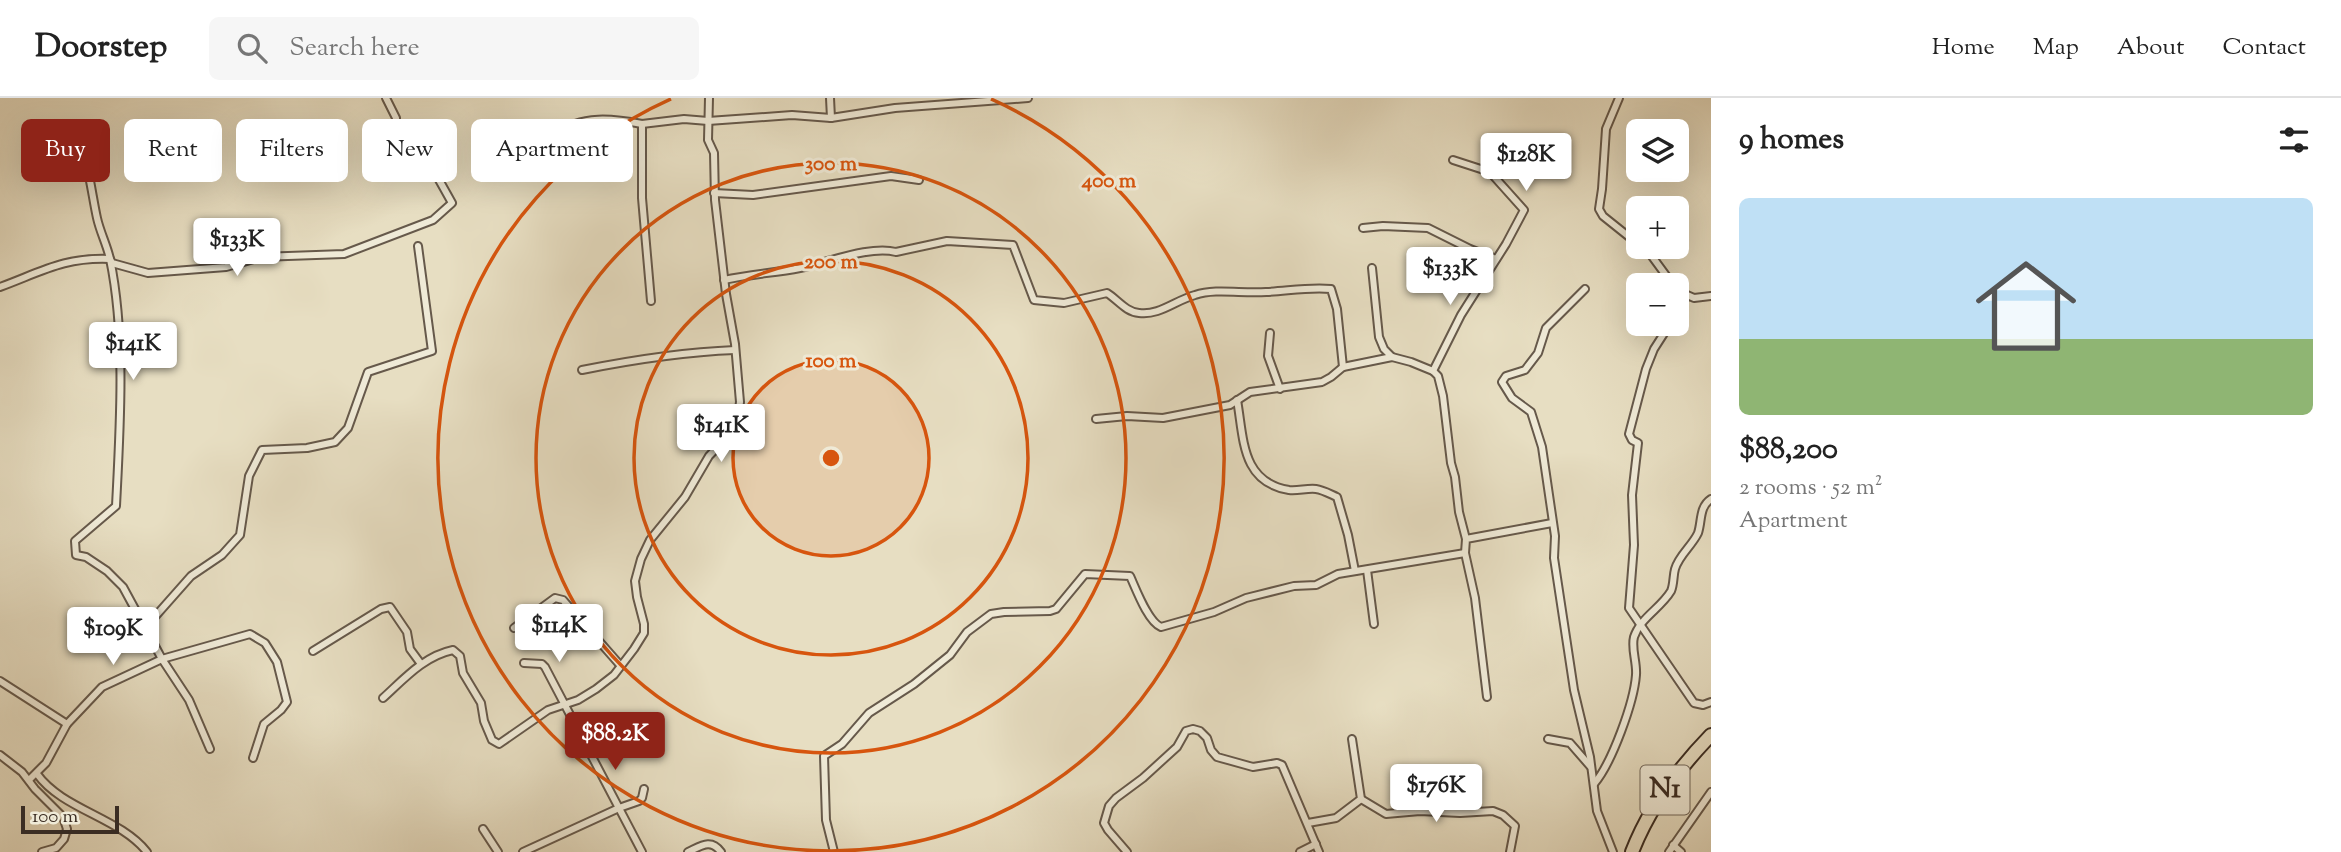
<!DOCTYPE html>
<html lang="en">
<head>
<meta charset="utf-8">
<style>
	body { margin:0; font-family:"Sorts Mill Goudy",serif; background:#f6f6f6; color:#222; height:100vh; display:flex; flex-direction:column; font-size:26px; white-space:nowrap }
	* { box-sizing:border-box; margin:0 }
	p { font-size:23px; color:#767676 }
	.icon { flex:none; width:38px; height:38px; fill:none; stroke:currentColor; stroke-width:2; stroke-linecap:round; stroke-linejoin:round }
	.map { position:relative; flex:1; overflow:hidden }
	.drawer { display:flex; flex-direction:column; background:#fff; width:630px }
	.drawer>* { flex:none }
	.banner { position:absolute; left:21px; top:21px; width:665px; height:63px; display:flex; gap:14px }
	.controls { position:absolute; left:1626px; top:21px; display:grid; gap:14px }
	.controls a { display:grid; place-items:center; width:63px; height:63px; border-radius:10px; background:#fff; box-shadow:0 7px 28px #0002; font-size:35px }
	.scale { position:absolute; left:21px; bottom:18px; width:98px; box-sizing:border-box; padding-left:7px; border:4px solid #3b2d23; border-top:0; font-size:19px; line-height:24px; white-space:nowrap; color:#3b2d23; -webkit-text-stroke:5px #efead7; paint-order:stroke }
	.price { position:absolute; translate:-50% -60px; padding:0 16px; border-radius:7px; background:#fff; color:#222; font-size:23px; line-height:46px; filter:drop-shadow(0 2px 4px #0008) }
	.price::after { content:''; position:absolute; left:50%; top:42px; width:21px; height:16px; margin-left:-10px; background:inherit; clip-path:polygon(0 0,100% 0,50% 100%) }
	.price.current { background:#8f2418; color:#fff }
	ul { padding:0; list-style:none }
	li { display:grid; align-content:center; gap:14px; height:371px; padding:0 28px }
	li span { display:grid; place-items:center; height:217px; border-radius:10px; color:#555 }
	li>.icon { margin-inline-start:auto }
	span .icon { width:126px; height:126px; fill:#fffc; stroke-width:1 }
	li b { font-size:30px }
	h2 { display:flex; justify-content:space-between; align-items:center; height:84px; padding:0 28px; font-size:30px }
	.chip { padding:0 24px; border-radius:10px; background:#fff; box-shadow:0 7px 28px #0002; font-size:24px; line-height:63px }
	.chip.current { background:#8f2418; color:#fff }
	header { display:flex; align-items:center; gap:42px; box-sizing:border-box; height:98px; padding:0 35px; background:#fff; border-bottom:2px solid #e0e0e0 }
	header strong { font-size:33px }
	nav { display:flex; gap:38px; margin-inline-start:auto; font-size:24px }
	.search { width:490px; height:63px; background:#f6f6f6; display:flex; align-items:center; gap:18px; box-sizing:border-box; padding:0 24px; border-radius:10px; color:#767676; font-size:26px }
	main { display:flex; flex:1; min-height:0 }
	.map>svg:first-child { display:block }
	.lines { fill:none; stroke-linecap:round; stroke-linejoin:round }
	.street-casing { stroke:#66594b; stroke-width:10 }
	.highway-casing { stroke:#3b2d23; stroke-width:16 }
	.street { stroke:#efead7; stroke-width:6 }
	.highway { stroke:#e7dec2; stroke-width:12 }
	.ring { fill:none; stroke:#d7550e; stroke-width:3.5 }
	.labels { text-anchor:middle; dominant-baseline:central; stroke-width:6; stroke-linejoin:round; paint-order:stroke }
	.shield { fill:#efead7; stroke:#716659; stroke-width:2 }
	.shield-label { font-size:28px; font-weight:bold; fill:#3b2d23 }
	.centre { fill:#d7550e; stroke:#efead7; stroke-width:3.5 }
	.ring-label { font-size:21px; text-anchor:middle; font-weight:bold; fill:#d7550e; stroke:#efead7; stroke-width:6; stroke-linejoin:round; paint-order:stroke }
</style>
</head>
<body>
<header>
<strong>Doorstep</strong>
<div class="search"><svg class="icon" aria-label="search" viewBox="0 0 24 24"><circle cx="10" cy="10" r="6"/><path d="M15 15l6 6"/></svg>Search here</div>
<nav><a>Home</a><a>Map</a><a>About</a><a>Contact</a></nav>
</header>
<main>
<div class="map">
<svg width="1711" height="754" viewBox="0 0 1711 754">
	<rect width="100%" height="100%" fill="#e7dec2"/>
	<filter id="stains"><feTurbulence type="fractalNoise" baseFrequency=".00286" numOctaves="4"/><feColorMatrix values="0 0 0 0 .2 0 0 0 0 .09 0 0 0 0 .02 0 0 0 .5 -.17"/></filter>
	<radialGradient id="worn" r=".72"><stop offset=".6" stop-color="#630" stop-opacity="0"/><stop offset="1" stop-color="#630" stop-opacity=".3"/></radialGradient>
	<g class="lines">
		<!-- street casing -->
		<g class="street-casing">
			<g id="street">
				<polyline points="830,0 831,20"/>
				<polyline points="1619,0 1606,31 1602,91 1599,111 1603,118 1638,146"/>
				<path d="M57,26c7,4 17,8 21,16 10,18 14,56 19,78 3,14 10,27 13,41 16,77 10,168 6,247l-41,35 1,14 10,2 21,14 16,16 39,72 27,41 21,49"/>
				<path d="M559,36c20,-20 57,-15 83,-10"/>
				<polyline points="714,95 753,97 891,78 919,82"/>
				<polyline points="1363,130 1383,128 1428,130 1470,151 1496,161"/>
				<polyline points="1641,149 1651,157 1673,187"/>
				<polyline points="1372,170 1379,239 1384,251 1392,259 1411,264 1433,273 1438,278 1443,298 1451,365 1455,379 1459,414 1466,441"/>
				<path d="M724,182c26,-6 51,-7 76,-12 27,-5 70,-23 96,-16l51,-11 66,4 21,55 30,3 43,-10c11,7 19,19 32,20 20,3 37,-13 56,-18 21,-7 48,-1 71,-3 22,-1 42,-5 65,-3l6,20 6,58"/>
				<path d="M0,189c41,-15 64,-30 110,-28l2,4 36,10 78,-6 34,-10 84,-3 89,-34 19,-17 -14,-25 -12,-10 -29,-17 -2,-5 1,-28 -10,-20"/>
				<polyline points="1585,191 1546,230 1538,255 1525,272 1506,278 1502,284 1512,300 1531,314 1542,349 1555,438 1554,460 1574,592 1590,659 1597,713 1613,754"/>
				<polyline points="1676,192 1694,200 1711,198"/>
				<polyline points="651,203 642,100 642,26 684,21 708,23 792,17 831,20 895,10 1028,0"/>
				<polyline points="1676,213 1687,198"/>
				<polyline points="1670,226 1654,251 1646,271 1629,336 1632,342 1638,345 1632,397 1634,447 1629,510 1694,605 1703,607 1711,604"/>
				<polyline points="1270,235 1268,258 1280,291"/>
				<path d="M582,272c50,-10 102,-18 153,-20"/>
				<polyline points="1433,273 1461,217 1506,146 1524,112 1490,74 1453,62"/>
				<path d="M1237,302c7,39 4,82 52,90 9,1 18,-2 27,-1 7,1 14,5 21,8l11,38 7,36"/>
				<polyline points="1096,321 1127,318 1163,320 1230,307 1250,294 1322,284 1331,279 1343,269 1392,259"/>
				<polyline points="1367,472 1374,526"/>
				<polyline points="145,530 191,478 222,457 240,437 249,378 262,352 307,350 335,344 348,330 368,274 432,253 418,148"/>
				<polyline points="514,530 555,500 563,502 620,567"/>
				<polyline points="313,553 381,511 390,509 407,534 410,551 421,566"/>
				<polyline points="524,565 542,566 545,569 642,754"/>
				<polyline points="0,583 67,626"/>
				<polyline points="1487,599 1475,500 1465,455 1466,441 1552,425"/>
				<path d="M383,600c21,-19 41,-42 70,-48l7,6 3,17 18,30 3,18 8,19 7,4 49,-34 30,-10 18,-11 18,-14 20,-26 10,-16v-9l-7,-27 -2,-16 6,-22 9,-19 35,-43 24,-41 21,-22 8,-18 2,-14 -5,-58 -9,-50 -11,-94 -1,-47 -6,-13 1,-42"/>
				<polyline points="1548,641 1570,645 1590,668"/>
				<polyline points="0,657 22,674 35,691 63,719 67,731 64,741 56,750 42,754"/>
				<path d="M37,676c26,36 82,43 110,78"/>
				<polyline points="29,682 46,665 67,626 102,589 162,561 250,536 265,545 277,564 287,604 281,612 264,626 253,660"/>
				<path d="M1594,686c18,-21 40,-82 42,-109 1,-13 -5,-26 -2,-38 6,-19 27,-29 37,-46 3,-7 2,-15 4,-22 4,-14 17,-23 23,-36 4,-12 1,-26 13,-34"/>
				<polyline points="1361,701 1386,716 1420,713 1460,715 1493,713 1503,717 1515,728 1510,754"/>
				<polyline points="1308,725 1336,720 1361,701 1352,641"/>
				<polyline points="483,731 498,754"/>
				<polyline points="1673,747 1681,754"/>
				<polyline points="523,754 619,710 639,703 642,700 644,691"/>
				<path d="M688,754c13,-6 23,-14 33,0"/>
				<path d="M834,754l-8,-32 -2,-64 18,-12 27,-31 45,-29 36,-29 17,-23 24,-18 13,-2 46,-1 6,-2 29,-35 45,2c6,13 18,46 31,51l53,-15 32,-14 48,-12 22,-1 22,-11 127,-21"/>
				<polyline points="1127,754 1108,732 1104,725 1109,708 1116,700 1143,680 1177,649 1186,633 1193,631 1200,633 1207,640 1211,652 1217,659 1253,669 1277,665 1282,667 1319,754"/>
				<polyline points="1300,754 1316,746"/>
				<polyline points="1669,754 1711,694"/>
			</g>
		</g>
		<!-- highway casing -->
		<g class="highway-casing">
			<path id="highway" d="M1632,754c17,-44 46,-83 79,-117"/>
		</g>
		<!-- street -->
		<use href="#street" class="street"/>
		<!-- highway -->
		<use href="#highway" class="highway"/>
	</g>
	<!-- distance rings -->
	<circle cx="831" cy="360" r="98" fill="#d7550e" fill-opacity=".12"/>
	<g class="ring">
		<circle cx="831" cy="360" r="98"/>
		<circle cx="831" cy="360" r="197"/>
		<circle cx="831" cy="360" r="295"/>
		<path d="M991 1A393 393 0 1 1 671 1"/>
	</g>
	<g class="labels">
		<!-- shield labels -->
		<rect class="shield" x="1640.5" y="667.5" width="49" height="49" rx="5"/>
		<g class="shield-label">
			<text x="1665" y="692">N1</text>
		</g>
	</g>
	<circle cx="831" cy="360" r="10" class="centre"/>
	<g class="ring-label">
		<text x="831" y="72">300 m</text>
		<text x="1109" y="89">400 m</text>
		<text x="831" y="170">200 m</text>
		<text x="831" y="269">100 m</text>
	</g>
	<rect width="100%" height="100%" filter="url(#stains)"/>
	<rect width="100%" height="100%" fill="url(#worn)"/>
</svg>
<div class="controls">
<a><svg class="icon" aria-label="layers" viewBox="0 0 24 24"><path d="M12 4l9 5-9 5-9-5zM3 14l9 5 9-5"/></svg></a>
<a>+</a>
<a>−</a>
</div>
<div class="scale">100 m</div>
<b class="price" style="left:1526px;top:95px">$128K</b>
<b class="price" style="left:237px;top:180px">$133K</b>
<b class="price" style="left:1450px;top:209px">$133K</b>
<b class="price" style="left:133px;top:284px">$141K</b>
<b class="price" style="left:721px;top:366px">$141K</b>
<b class="price" style="left:559px;top:566px">$114K</b>
<b class="price" style="left:113px;top:569px">$109K</b>
<b class="price current" style="left:615px;top:674px">$88.2K</b>
<b class="price" style="left:1436px;top:726px">$176K</b>
<div class="banner">
<a class="chip current">Buy</a>
<a class="chip">Rent</a>
<a class="chip">Filters</a>
<a class="chip">New</a>
<a class="chip">Apartment</a>
</div>
</div>
<section class="drawer">
<h2>9 homes<svg class="icon" aria-label="filters" viewBox="0 0 24 24"><path d="M4 7h16M4 17h16"/><circle cx="9" cy="7" r="2"/><circle cx="15" cy="17" r="2"/></svg></h2>
<ul>
<li><span style="background:linear-gradient(#bfe0f5 65%,#8fb573 0)"><svg class="icon" aria-label="home" viewBox="0 0 24 24"><path d="M3 11l9-7 9 7M6 9v11h12V9"/></svg></span><div><b>$88,200</b><p>2 rooms · 52 m²</p><p>Apartment</p></div></li>
</ul>
</section>
</main>
</body>
</html>
